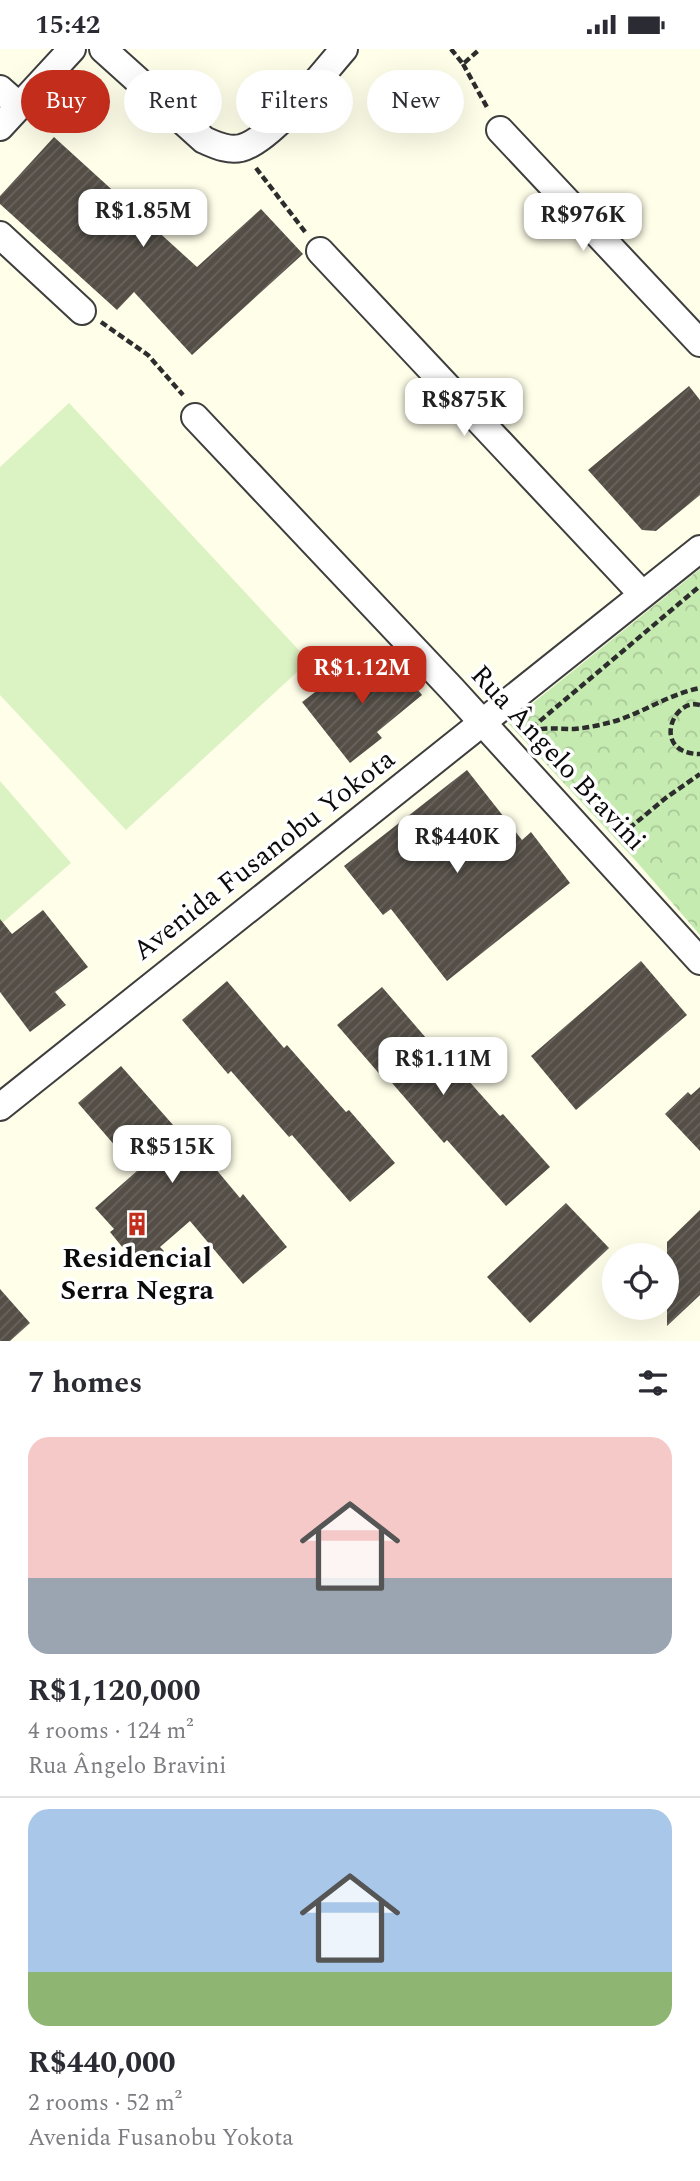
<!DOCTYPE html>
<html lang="en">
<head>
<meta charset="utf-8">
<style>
	body { margin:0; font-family:Spectral,serif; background:#f2f2f3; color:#2b2b33; height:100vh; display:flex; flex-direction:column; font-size:26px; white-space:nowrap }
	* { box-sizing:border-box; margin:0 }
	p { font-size:23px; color:#7c7c81 }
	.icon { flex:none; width:38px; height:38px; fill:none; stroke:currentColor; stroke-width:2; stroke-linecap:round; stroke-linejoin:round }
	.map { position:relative; height:1292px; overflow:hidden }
	.side { display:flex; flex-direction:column; background:#fff; flex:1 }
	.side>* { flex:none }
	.guide { position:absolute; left:21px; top:21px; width:658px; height:63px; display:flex; gap:14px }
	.fabs { position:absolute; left:602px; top:1194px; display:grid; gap:14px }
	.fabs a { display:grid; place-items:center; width:77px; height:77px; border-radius:50%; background:#fff; box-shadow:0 7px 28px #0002; font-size:35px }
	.price { position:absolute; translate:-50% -60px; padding:0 16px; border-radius:14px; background:#fff; color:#222; font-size:23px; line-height:46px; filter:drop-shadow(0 2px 4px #0008) }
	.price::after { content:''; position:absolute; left:50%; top:42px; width:21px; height:16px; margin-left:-10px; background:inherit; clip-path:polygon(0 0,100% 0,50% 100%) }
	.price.on { background:#c22d1c; color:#fff }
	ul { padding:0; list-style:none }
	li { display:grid; align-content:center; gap:14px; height:371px; padding:0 28px }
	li+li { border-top:2px solid #e1e1e2 }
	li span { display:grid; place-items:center; height:217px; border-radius:21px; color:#555 }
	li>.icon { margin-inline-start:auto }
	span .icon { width:126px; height:126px; fill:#fffc; stroke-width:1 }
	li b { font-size:30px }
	h2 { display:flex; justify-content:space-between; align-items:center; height:84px; padding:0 28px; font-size:30px }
	.pill { padding:0 24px; border-radius:32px; background:#fff; box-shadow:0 7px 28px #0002; font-size:24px; line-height:63px }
	.pill.on { background:#c22d1c; color:#fff }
	.status { display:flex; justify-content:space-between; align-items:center; height:49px; padding:0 35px; background:#fff; direction:ltr }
	.status svg { height:19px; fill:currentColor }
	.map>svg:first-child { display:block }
	.park { fill:url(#park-crowns) }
	.pitch { fill:#dbf2c3 }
	.building { fill:url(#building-hatch) }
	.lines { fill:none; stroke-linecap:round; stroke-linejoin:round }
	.minor-casing { stroke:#3e3e3e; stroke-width:30 }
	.path { stroke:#2d2d2d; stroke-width:4.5; stroke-dasharray:7 3.5; stroke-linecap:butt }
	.minor { stroke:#fff; stroke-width:26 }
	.labels { text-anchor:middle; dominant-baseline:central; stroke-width:7; stroke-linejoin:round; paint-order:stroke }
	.street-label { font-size:28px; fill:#0b0b0b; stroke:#fff }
	.poi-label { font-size:28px; font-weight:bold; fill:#0b0b0b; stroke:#fff }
</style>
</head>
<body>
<div class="status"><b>15:42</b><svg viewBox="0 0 49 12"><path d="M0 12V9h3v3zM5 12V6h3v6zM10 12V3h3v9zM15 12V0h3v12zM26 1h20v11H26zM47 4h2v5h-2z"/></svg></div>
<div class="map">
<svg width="700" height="1292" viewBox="0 0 700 1292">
	<defs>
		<pattern id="park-crowns" width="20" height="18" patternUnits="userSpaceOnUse" patternTransform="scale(1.75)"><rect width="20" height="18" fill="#c6ebb1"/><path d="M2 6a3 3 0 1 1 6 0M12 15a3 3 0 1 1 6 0" fill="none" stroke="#a9c897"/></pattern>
		<pattern id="building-hatch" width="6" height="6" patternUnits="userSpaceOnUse" patternTransform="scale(1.75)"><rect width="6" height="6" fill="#544e47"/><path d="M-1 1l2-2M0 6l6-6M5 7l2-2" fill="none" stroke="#68635d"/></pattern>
	</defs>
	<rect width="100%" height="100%" fill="#fffee9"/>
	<!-- park -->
	<polygon class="park" points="700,520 700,886 636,812 508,674"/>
	<!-- pitch -->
	<g class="pitch">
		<polygon points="69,354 309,612 126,781 0,646 0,418"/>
		<polygon points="0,732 71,814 0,876"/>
	</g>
	<!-- building -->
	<g class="building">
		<polygon points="54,88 197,218 261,160 303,205 192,306 134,243 117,261 0,155 0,147"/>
		<polygon points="689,337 700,351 700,446 656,482 642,481 588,421"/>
		<polygon points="388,604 422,646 377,683 382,689 350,714 302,653 335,628 344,640"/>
		<polygon points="467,721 522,791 531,783 570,834 447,932 391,860 383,866 344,817"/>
		<polygon points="43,861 88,918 55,943 66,956 30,983 0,943 0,870 12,885"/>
		<polygon points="641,912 687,966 576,1061 531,1007"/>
		<polygon points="227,932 284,999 287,996 346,1063 349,1061 395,1114 350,1153 292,1086 289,1088 231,1022 228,1025 182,971"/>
		<polygon points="382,938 439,1004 442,1002 500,1067 503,1065 550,1118 506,1157 447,1091 444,1094 386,1027 383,1029 337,976"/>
		<polygon points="121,1017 181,1085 184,1082 240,1149 243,1145 287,1198 243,1235 190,1172 160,1198 164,1202 147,1217 127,1195 123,1199 110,1183 114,1180 95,1159 137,1122 78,1054"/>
		<polygon points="700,1038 700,1102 665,1065 688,1043 691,1046"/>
		<polygon points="566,1154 609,1199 530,1274 487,1228"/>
		<polygon points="700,1161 700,1246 667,1277 667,1193"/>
		<polygon points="0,1240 30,1274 10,1292 0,1292"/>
	</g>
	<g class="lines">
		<!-- minor casing -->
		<g class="minor-casing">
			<g id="minor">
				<path d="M103,0l101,91c12,5 24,11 37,8 31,-8 81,-74 103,-99"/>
				<polyline points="0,40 19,57"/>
				<polyline points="0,78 72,0"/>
				<polyline points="500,81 700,294"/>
				<polyline points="0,186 82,262"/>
				<polyline points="320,202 642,545"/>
				<polyline points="195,368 451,639 700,912"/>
				<polyline points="0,1058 700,500"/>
			</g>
		</g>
		<!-- path -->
		<g class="path">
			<polyline points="451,0 463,15 480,0"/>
			<polyline points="463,15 488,60"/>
			<polyline points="256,119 306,184"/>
			<polyline points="101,273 148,306 183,346"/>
			<path d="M700,656c-28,-8 -49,49 0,49"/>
			<path d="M530,682c16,-4 29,-2 44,-2 13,-1 26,-4 38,-7 31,-9 57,-28 88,-34"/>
			<polyline points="532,686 528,682 700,537"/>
			<polyline points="621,786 667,748 700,725"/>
		</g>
		<!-- minor -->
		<use href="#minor" class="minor"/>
	</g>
	<!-- icons -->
	<defs>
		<g id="building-bare" transform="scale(1.89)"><path d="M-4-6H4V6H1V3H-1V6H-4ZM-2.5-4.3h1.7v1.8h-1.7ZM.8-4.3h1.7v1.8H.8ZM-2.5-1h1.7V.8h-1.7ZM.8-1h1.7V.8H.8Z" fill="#c22d1c" stroke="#fff" stroke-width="2.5" paint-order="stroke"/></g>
	</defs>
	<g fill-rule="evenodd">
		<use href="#building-bare" x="137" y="1175"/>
	</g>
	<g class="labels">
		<!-- street labels -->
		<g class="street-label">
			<text transform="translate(558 709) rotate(47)">Rua Ângelo Bravini</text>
			<text transform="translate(264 806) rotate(-38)">Avenida Fusanobu Yokota</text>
		</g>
		<!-- poi labels -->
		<g class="poi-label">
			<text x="137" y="1209">Residencial<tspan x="137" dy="32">Serra Negra</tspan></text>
		</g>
	</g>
</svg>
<div class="fabs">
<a><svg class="icon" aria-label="locate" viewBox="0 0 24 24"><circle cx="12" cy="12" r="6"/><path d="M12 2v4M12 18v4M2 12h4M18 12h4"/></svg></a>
</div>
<b class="price" style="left:143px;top:200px">R$1.85M</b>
<b class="price" style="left:583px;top:204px">R$976K</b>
<b class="price" style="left:464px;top:389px">R$875K</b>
<b class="price on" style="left:362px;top:657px">R$1.12M</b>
<b class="price" style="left:457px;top:826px">R$440K</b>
<b class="price" style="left:443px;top:1048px">R$1.11M</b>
<b class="price" style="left:172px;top:1136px">R$515K</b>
<div class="guide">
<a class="pill on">Buy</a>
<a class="pill">Rent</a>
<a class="pill">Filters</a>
<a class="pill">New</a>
</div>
</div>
<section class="side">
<h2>7 homes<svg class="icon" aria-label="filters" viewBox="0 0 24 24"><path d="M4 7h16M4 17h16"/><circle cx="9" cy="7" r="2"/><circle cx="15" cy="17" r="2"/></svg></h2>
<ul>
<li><span style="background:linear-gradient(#f6c9c9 65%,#9aa5b1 0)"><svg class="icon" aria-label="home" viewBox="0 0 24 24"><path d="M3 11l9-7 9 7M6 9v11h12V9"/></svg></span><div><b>R$1,120,000</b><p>4 rooms · 124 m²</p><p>Rua Ângelo Bravini</p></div></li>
<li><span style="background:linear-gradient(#a9c7e8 75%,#8fb573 0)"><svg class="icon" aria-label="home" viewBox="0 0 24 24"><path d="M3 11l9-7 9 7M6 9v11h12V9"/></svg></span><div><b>R$440,000</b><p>2 rooms · 52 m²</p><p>Avenida Fusanobu Yokota</p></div></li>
</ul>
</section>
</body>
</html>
